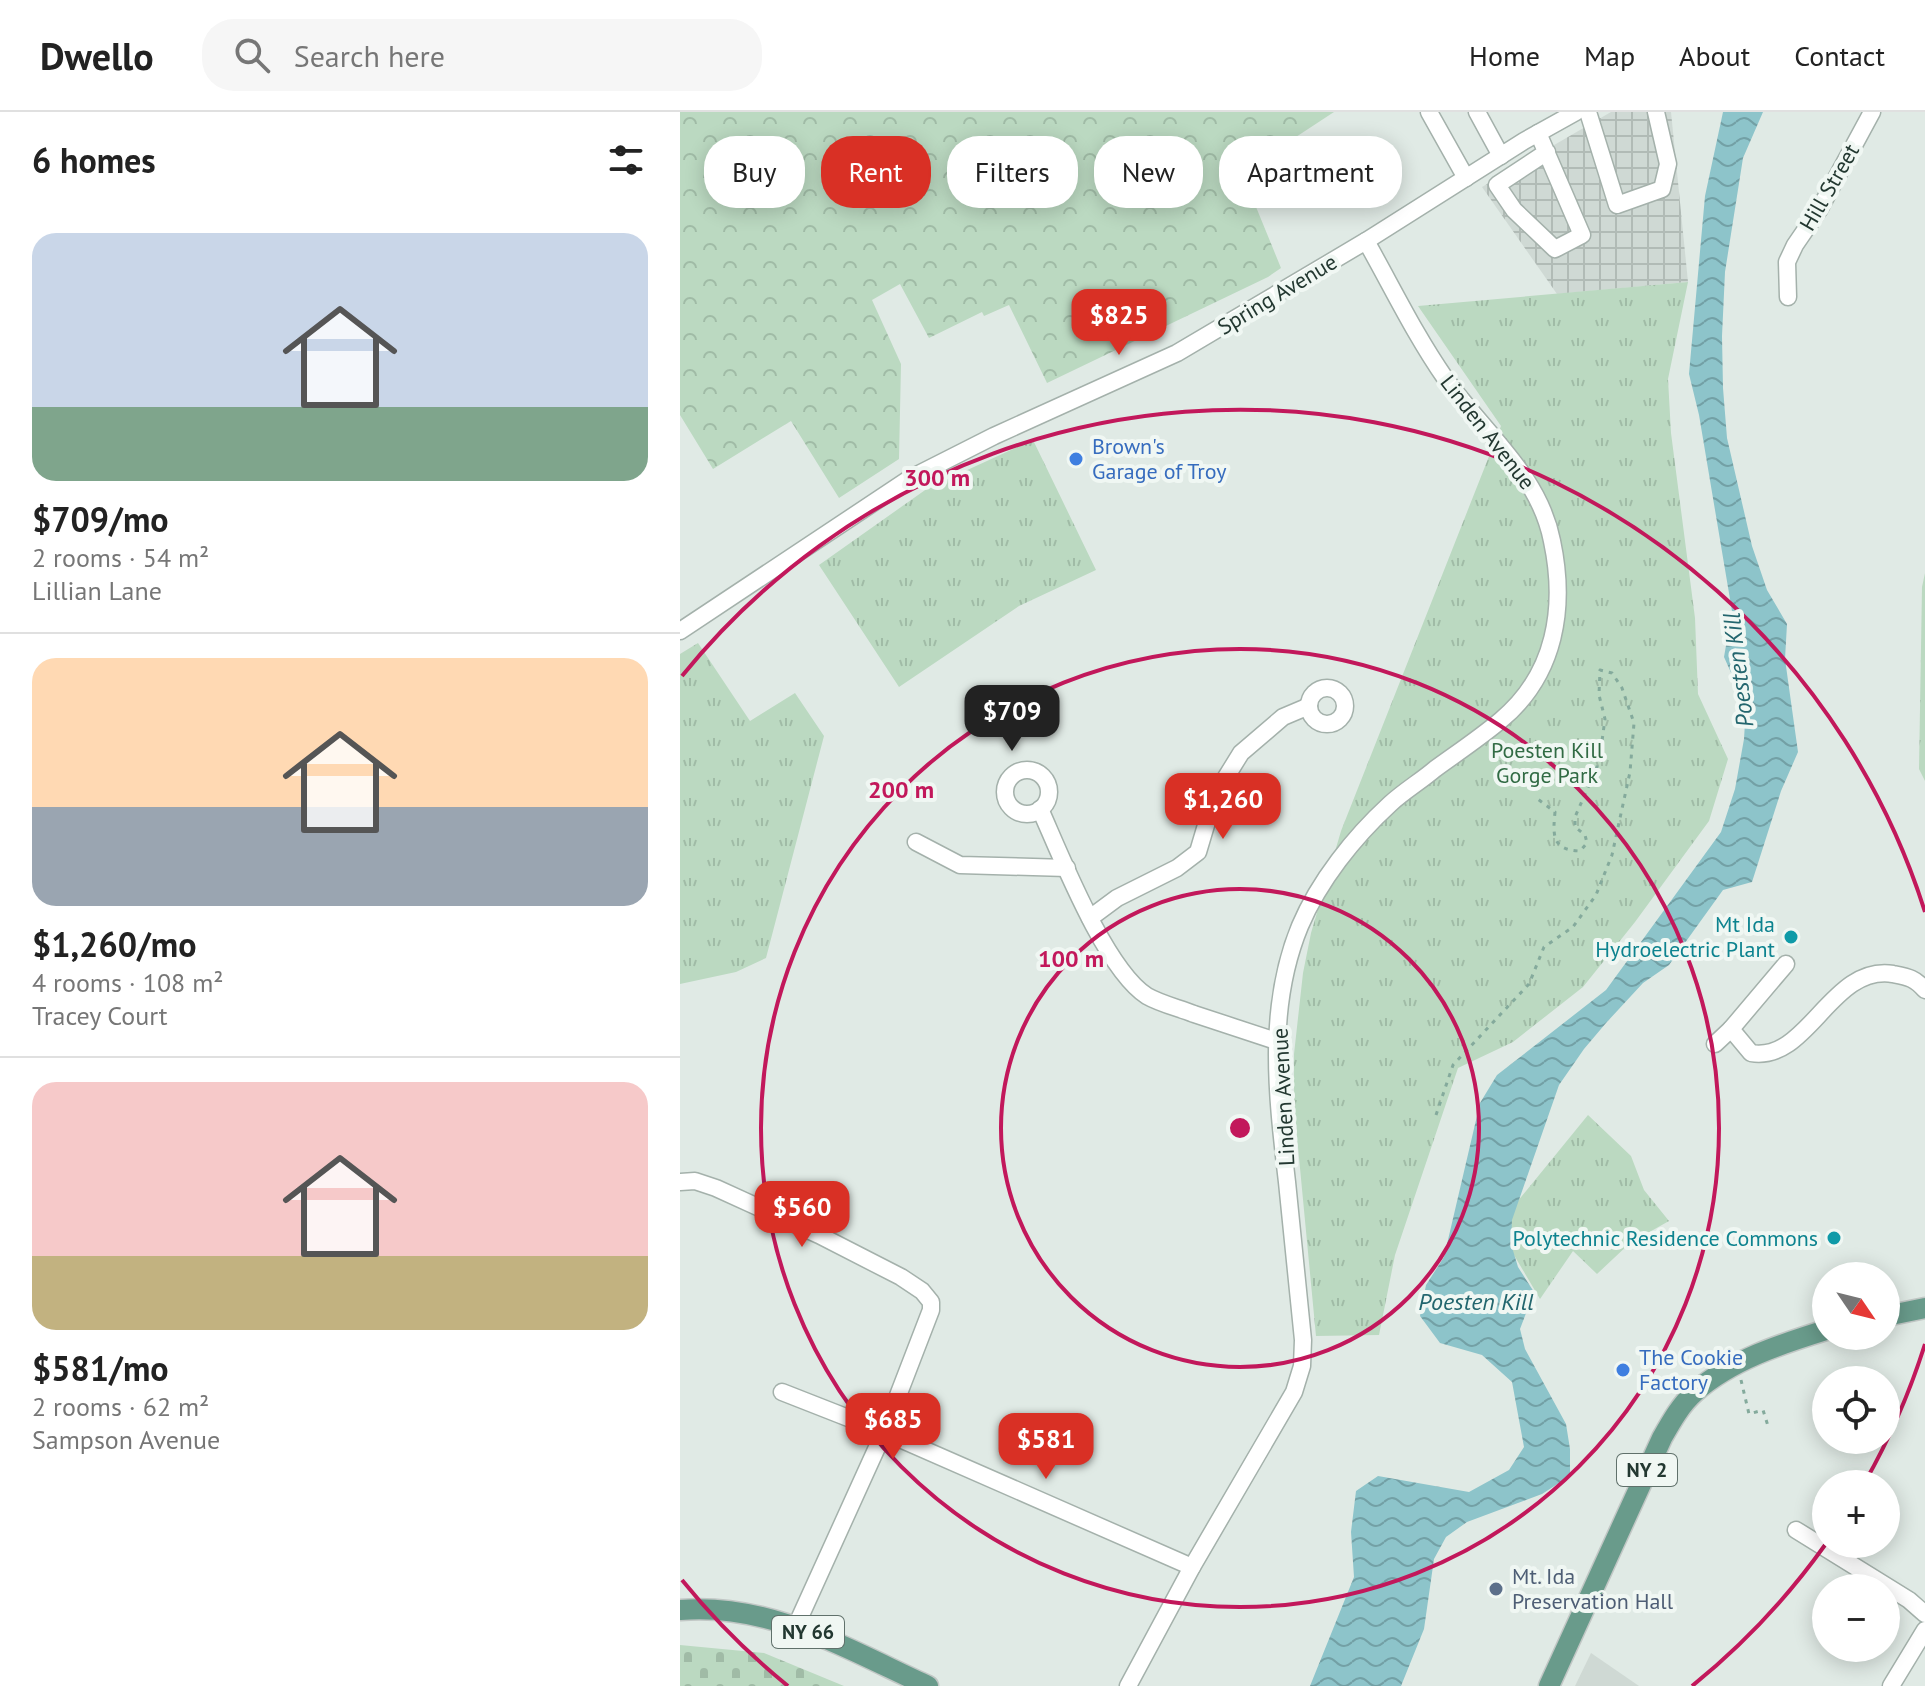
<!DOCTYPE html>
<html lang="en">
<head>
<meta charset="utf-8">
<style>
	body { margin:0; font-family:"PT Sans",sans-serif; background:#f6f6f6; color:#222; height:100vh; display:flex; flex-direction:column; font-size:30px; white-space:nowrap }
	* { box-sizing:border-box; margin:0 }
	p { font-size:26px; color:#767676 }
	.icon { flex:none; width:44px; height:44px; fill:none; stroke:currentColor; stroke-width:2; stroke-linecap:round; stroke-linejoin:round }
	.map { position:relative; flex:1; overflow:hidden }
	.side { display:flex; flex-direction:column; background:#fff; width:680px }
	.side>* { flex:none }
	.hud { position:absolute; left:24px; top:24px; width:760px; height:72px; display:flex; gap:16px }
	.needle { width:52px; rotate:125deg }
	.controls { position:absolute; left:1132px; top:1150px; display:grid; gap:16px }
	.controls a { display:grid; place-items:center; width:88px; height:88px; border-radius:50%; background:#fff; box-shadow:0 4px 20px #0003; font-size:40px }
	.price { position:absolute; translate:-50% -68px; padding:0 18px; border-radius:16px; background:#d93025; color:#fff; font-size:26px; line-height:52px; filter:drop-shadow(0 2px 4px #0008) }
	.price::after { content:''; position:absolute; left:50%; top:48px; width:24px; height:18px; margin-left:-12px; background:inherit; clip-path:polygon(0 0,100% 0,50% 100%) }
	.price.selected { background:#222; color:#fff }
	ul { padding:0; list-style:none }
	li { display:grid; align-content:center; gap:16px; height:424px; padding:0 32px }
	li+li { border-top:2px solid #e0e0e0 }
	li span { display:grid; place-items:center; height:248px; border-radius:24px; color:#555 }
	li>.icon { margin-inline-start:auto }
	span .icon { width:144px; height:144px; fill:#fffc; stroke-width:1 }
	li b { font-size:34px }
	h2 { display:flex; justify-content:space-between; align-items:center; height:96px; padding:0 32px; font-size:34px }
	.tag { padding:0 28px; border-radius:32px; background:#fff; box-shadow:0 4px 20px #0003; font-size:28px; line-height:72px }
	.tag.selected { background:#d93025; color:#fff }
	header { display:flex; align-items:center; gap:48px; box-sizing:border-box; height:112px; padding:0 40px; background:#fff; border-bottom:2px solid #e0e0e0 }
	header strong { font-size:38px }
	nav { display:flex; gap:44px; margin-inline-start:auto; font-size:28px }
	.search { width:560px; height:72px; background:#f6f6f6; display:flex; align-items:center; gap:20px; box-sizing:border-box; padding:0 28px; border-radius:32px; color:#767676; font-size:30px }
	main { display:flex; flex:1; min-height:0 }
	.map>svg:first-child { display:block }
	.built { fill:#cfd9d4 }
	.industrial { fill:url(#industrial-grid) }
	.forest { fill:url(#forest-crowns) }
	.cemetery { fill:url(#cemetery-stones) }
	.park { fill:url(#park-tufts) }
	.water { fill:url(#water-waves) }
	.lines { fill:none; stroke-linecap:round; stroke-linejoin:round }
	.minor-casing { stroke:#a4b1ab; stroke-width:19 }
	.major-casing { stroke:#c1c7c5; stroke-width:23 }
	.path { stroke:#84aa9c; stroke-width:3; stroke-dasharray:4 6; stroke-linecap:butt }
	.minor { stroke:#fff; stroke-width:16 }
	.major { stroke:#699b8b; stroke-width:20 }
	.ring { fill:none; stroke:#c2185b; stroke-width:4 }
	.shop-dot { fill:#3f7fe0; stroke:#f0f7f3; stroke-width:3 }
	.culture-dot { fill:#0f9aa8; stroke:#f0f7f3; stroke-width:3 }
	.service-dot { fill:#5c6f8a; stroke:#f0f7f3; stroke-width:3 }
	.labels { text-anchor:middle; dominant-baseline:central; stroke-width:8; stroke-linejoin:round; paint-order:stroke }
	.shield { fill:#f0f7f3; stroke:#60716b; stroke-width:2 }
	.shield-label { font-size:20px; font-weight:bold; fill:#233831 }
	.street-label { font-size:22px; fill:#233831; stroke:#f0f7f3 }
	.shop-label { font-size:22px; fill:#366cbe; stroke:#f0f7f3; text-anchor:start }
	.park-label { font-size:22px; fill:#316b44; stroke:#f0f7f3 }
	.culture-label { font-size:22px; fill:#0d838f; stroke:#f0f7f3; text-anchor:end }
	.service-label { font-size:22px; fill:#4e5e75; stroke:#f0f7f3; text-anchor:start }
	.water-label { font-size:24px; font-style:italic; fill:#23666e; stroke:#f0f7f3 }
	.centre { fill:#c2185b; stroke:#f0f7f3; stroke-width:4 }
	.ring-label { font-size:24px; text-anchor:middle; font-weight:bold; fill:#c2185b; stroke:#f0f7f3; stroke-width:8; stroke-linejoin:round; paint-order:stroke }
</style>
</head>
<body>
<header>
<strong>Dwello</strong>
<div class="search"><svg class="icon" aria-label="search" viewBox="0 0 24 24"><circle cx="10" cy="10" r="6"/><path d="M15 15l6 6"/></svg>Search here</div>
<nav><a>Home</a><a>Map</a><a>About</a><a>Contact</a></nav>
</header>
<main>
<section class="side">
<h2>6 homes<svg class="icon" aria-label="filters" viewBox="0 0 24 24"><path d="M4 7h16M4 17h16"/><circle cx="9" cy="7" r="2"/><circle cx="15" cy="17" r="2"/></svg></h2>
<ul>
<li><span style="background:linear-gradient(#c9d6e8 70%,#7fa58c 0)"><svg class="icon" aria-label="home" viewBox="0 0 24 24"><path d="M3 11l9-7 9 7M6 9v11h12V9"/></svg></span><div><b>$709/mo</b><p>2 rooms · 54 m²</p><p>Lillian Lane</p></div></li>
<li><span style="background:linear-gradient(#ffd9b3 60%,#9aa5b1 0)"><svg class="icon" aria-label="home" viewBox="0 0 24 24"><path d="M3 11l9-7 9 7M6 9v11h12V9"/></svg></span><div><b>$1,260/mo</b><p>4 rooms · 108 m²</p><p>Tracey Court</p></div></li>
<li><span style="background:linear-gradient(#f6c9c9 70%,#c2b280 0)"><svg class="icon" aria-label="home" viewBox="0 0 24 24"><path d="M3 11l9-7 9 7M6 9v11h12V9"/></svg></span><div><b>$581/mo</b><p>2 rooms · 62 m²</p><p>Sampson Avenue</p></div></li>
</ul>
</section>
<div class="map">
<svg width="1245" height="1574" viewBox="0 0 1245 1574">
	<defs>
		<pattern id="industrial-grid" width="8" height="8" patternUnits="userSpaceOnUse" patternTransform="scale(2)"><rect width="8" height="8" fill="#cfd9d4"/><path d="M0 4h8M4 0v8" fill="none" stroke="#b1bbb6"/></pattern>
		<pattern id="forest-crowns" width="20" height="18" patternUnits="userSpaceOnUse" patternTransform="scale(2)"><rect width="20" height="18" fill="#bbd9c1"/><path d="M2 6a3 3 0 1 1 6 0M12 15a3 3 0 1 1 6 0" fill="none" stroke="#a0bba6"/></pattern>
		<pattern id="cemetery-stones" width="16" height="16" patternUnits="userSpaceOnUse" patternTransform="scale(2)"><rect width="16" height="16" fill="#bbd9c1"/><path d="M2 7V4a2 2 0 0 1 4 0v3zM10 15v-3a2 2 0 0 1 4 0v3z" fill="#a0bba6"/></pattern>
		<pattern id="park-tufts" width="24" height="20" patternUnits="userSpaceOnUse" patternTransform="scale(2)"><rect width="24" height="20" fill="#bbd9c1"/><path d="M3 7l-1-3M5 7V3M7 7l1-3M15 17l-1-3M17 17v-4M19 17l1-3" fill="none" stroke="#a0bba6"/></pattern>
		<pattern id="water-waves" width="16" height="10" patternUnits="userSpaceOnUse" patternTransform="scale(2)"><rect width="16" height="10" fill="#8dc4ca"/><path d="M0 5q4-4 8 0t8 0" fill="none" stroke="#73a0a5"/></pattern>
	</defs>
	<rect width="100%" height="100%" fill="#e0eae5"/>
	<!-- built -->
	<polygon class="built" points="911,1541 959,1574 895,1574"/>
	<!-- industrial -->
	<polygon class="industrial" points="931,0 991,0 1008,170 877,182 802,75"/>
	<!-- forest -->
	<polygon class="forest" points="0,0 654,0 549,69 568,93 574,90 601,156 588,165 367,271 329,193 304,204 302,200 249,226 220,172 192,188 221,252 219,347 159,386 111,309 33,357 0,303"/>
	<!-- cemetery -->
	<polygon class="cemetery" points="0,1533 84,1541 164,1574 0,1574"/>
	<!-- park -->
	<g class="park">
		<polygon points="1008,170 988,267 991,321 1015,506 1018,582 1048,647 1029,709 955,810 903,875 833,930 778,956 715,1143 699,1223 636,1224 614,993 614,942 623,861 631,821 661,719 821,314 738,194"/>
		<polygon points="353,328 416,458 339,494 219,575 139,453 248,376"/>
		<polygon points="1245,461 1245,669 1239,657 1242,475"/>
		<polygon points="18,531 70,609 115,581 144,624 86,846 56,860 0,872 0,542"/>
		<polygon points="908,1003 951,1044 964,1078 989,1109 950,1131 917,1162 893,1139 860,1187 818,1116 828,1101"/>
	</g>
	<!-- water -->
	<polygon class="water" points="1043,0 1083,0 1063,46 1045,160 1042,224 1043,276 1047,326 1072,434 1087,478 1107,512 1105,547 1118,640 1101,679 1072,770 1043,778 989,853 963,871 926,911 904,937 879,973 832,1108 831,1132 838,1155 854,1180 840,1217 845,1237 886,1312 890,1337 890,1364 862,1382 787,1410 766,1425 754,1447 744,1517 721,1574 630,1574 674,1465 671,1420 676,1379 698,1364 789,1380 829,1358 844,1335 832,1270 802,1243 760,1231 740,1204 746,1173 764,1145 800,991 817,963 926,878 1041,720 1055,677 1064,627 1066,594 1044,545 1052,499 1019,303 1009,262 1025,84"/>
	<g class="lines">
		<!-- minor casing -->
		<g class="minor-casing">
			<g id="minor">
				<polyline points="749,0 786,66"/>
				<polyline points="797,0 821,44"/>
				<polyline points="908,0 937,93 982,77 988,52 976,0"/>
				<polyline points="858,21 871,51 902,123 875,137 834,98 817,73 867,40"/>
				<polyline points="1108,185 1107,150 1115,133 1139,98 1192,0"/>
				<polyline points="0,519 229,367 314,324 497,241 686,129 844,29 896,0"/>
				<circle cx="647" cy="594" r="18"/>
				<circle cx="347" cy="680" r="22"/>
				<path d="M360,697c21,47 65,160 107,187 14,8 32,12 47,18 27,9 55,18 82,27"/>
				<polyline points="236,730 280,753 387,756"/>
				<polyline points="410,806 437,786 497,756 518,740 535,683 561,641 603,605 629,594"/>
				<path d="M1106,852l-55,65 20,24c57,10 80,-89 142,-79 15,3 22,4 32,16"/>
				<polyline points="1035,932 1051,917"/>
				<polyline points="0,1070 15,1069 36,1076 139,1123 221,1165 242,1179 251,1190 251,1198 204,1320 116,1514"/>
				<polyline points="102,1280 204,1320 512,1455"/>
				<polyline points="1116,1418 1229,1488 1245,1502"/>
				<path d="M448,1574l64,-119 102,-175 8,-26 1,-26c-5,-53 -11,-105 -16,-158 -10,-86 -21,-174 13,-256 19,-45 54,-89 90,-122 14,-13 31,-23 45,-35 22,-16 46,-32 66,-49 55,-46 65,-113 51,-179 -13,-67 -69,-109 -107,-163 -30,-43 -53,-91 -79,-137"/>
				<polyline points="1211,1574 1245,1518"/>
			</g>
		</g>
		<!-- major casing -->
		<g class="major-casing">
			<g id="major">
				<polyline points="1206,1204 1245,1196"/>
				<path d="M0,1498c89,-8 169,40 248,76"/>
				<path d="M869,1574l113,-248c9,-16 19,-34 33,-46 36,-32 86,-48 131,-62"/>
			</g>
		</g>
		<!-- path -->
		<g class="path">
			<path d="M756,1003l17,-50 76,-81 15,-37 29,-20 23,-32 16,-40 18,-83 4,-49 -12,-35 -10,-15 -12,-3 -1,25 6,24 -3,22 -5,26 -22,50v10l10,8 2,8 -7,8c-29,-1 -27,-17 -25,-39l-20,-15"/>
			<polyline points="1061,1268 1069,1302 1083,1298 1088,1314"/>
		</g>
		<!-- minor -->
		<use href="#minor" class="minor"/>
		<!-- major -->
		<use href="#major" class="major"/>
	</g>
	<!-- distance rings -->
	<g class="ring">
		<circle cx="560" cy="1016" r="239"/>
		<circle cx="560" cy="1016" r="479"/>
		<path d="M1245 1232A718 718 0 0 1 1185 1370M1145 1433A718 718 0 0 1 1012 1574M108 1574A718 718 0 0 1 2 1468M2 564A718 718 0 0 1 1245 800"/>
	</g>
	<!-- markers -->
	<g class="shop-dot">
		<circle cx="396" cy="347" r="8"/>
		<circle cx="943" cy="1258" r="8"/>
	</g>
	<g class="culture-dot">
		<circle cx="1111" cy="825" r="8"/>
		<circle cx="1154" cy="1126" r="8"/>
	</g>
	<circle class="service-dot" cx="816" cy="1477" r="8"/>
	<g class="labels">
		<!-- shield labels -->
		<g class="shield">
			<rect x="937" y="1342" width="60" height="32" rx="6"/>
			<rect x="92" y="1504" width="72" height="32" rx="6"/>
		</g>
		<g class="shield-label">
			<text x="967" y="1358">NY 2</text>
			<text x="128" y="1520">NY 66</text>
		</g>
		<!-- street labels -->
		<g class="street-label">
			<text transform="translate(1149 75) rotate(-60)">Hill Street</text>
			<text transform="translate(597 182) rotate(-31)">Spring Avenue</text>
			<text transform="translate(808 320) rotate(52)">Linden Avenue</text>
			<text transform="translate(603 985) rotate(-93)">Linden Avenue</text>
		</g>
		<!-- shop labels -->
		<g class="shop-label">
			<text x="412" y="334">Brown's<tspan x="412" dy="25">Garage of Troy</tspan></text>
			<text x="959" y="1245">The Cookie<tspan x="959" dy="25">Factory</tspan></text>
		</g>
		<!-- park labels -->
		<g class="park-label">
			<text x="867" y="638">Poesten Kill<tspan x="867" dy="25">Gorge Park</tspan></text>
		</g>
		<!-- culture labels -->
		<g class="culture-label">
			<text x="1095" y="812">Mt Ida<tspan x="1095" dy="25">Hydroelectric Plant</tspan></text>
			<text x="1138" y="1126">Polytechnic Residence Commons</text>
		</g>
		<!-- service labels -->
		<g class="service-label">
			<text x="832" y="1464">Mt. Ida<tspan x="832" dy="25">Preservation Hall</tspan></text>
		</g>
		<!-- water labels -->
		<g class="water-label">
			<text transform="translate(1058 558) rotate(-97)">Poesten Kill</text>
			<text x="796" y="1189">Poesten Kill</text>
		</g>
	</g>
	<circle cx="560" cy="1016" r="12" class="centre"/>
	<g class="ring-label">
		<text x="257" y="374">300 m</text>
		<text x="221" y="686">200 m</text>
		<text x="391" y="855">100 m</text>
	</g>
</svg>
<div class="controls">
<a><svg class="needle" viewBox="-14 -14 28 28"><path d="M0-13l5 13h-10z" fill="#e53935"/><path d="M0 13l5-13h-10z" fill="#767676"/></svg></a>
<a><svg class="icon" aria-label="locate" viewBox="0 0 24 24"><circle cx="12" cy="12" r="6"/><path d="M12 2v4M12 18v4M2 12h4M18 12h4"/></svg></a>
<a>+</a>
<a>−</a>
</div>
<b class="price" style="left:439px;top:245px">$825</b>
<b class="price selected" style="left:332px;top:641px">$709</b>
<b class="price" style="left:543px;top:729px">$1,260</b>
<b class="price" style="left:122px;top:1137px">$560</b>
<b class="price" style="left:213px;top:1349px">$685</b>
<b class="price" style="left:366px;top:1369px">$581</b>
<div class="hud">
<a class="tag">Buy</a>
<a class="tag selected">Rent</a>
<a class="tag">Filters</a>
<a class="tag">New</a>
<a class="tag">Apartment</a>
</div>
</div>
</main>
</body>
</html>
